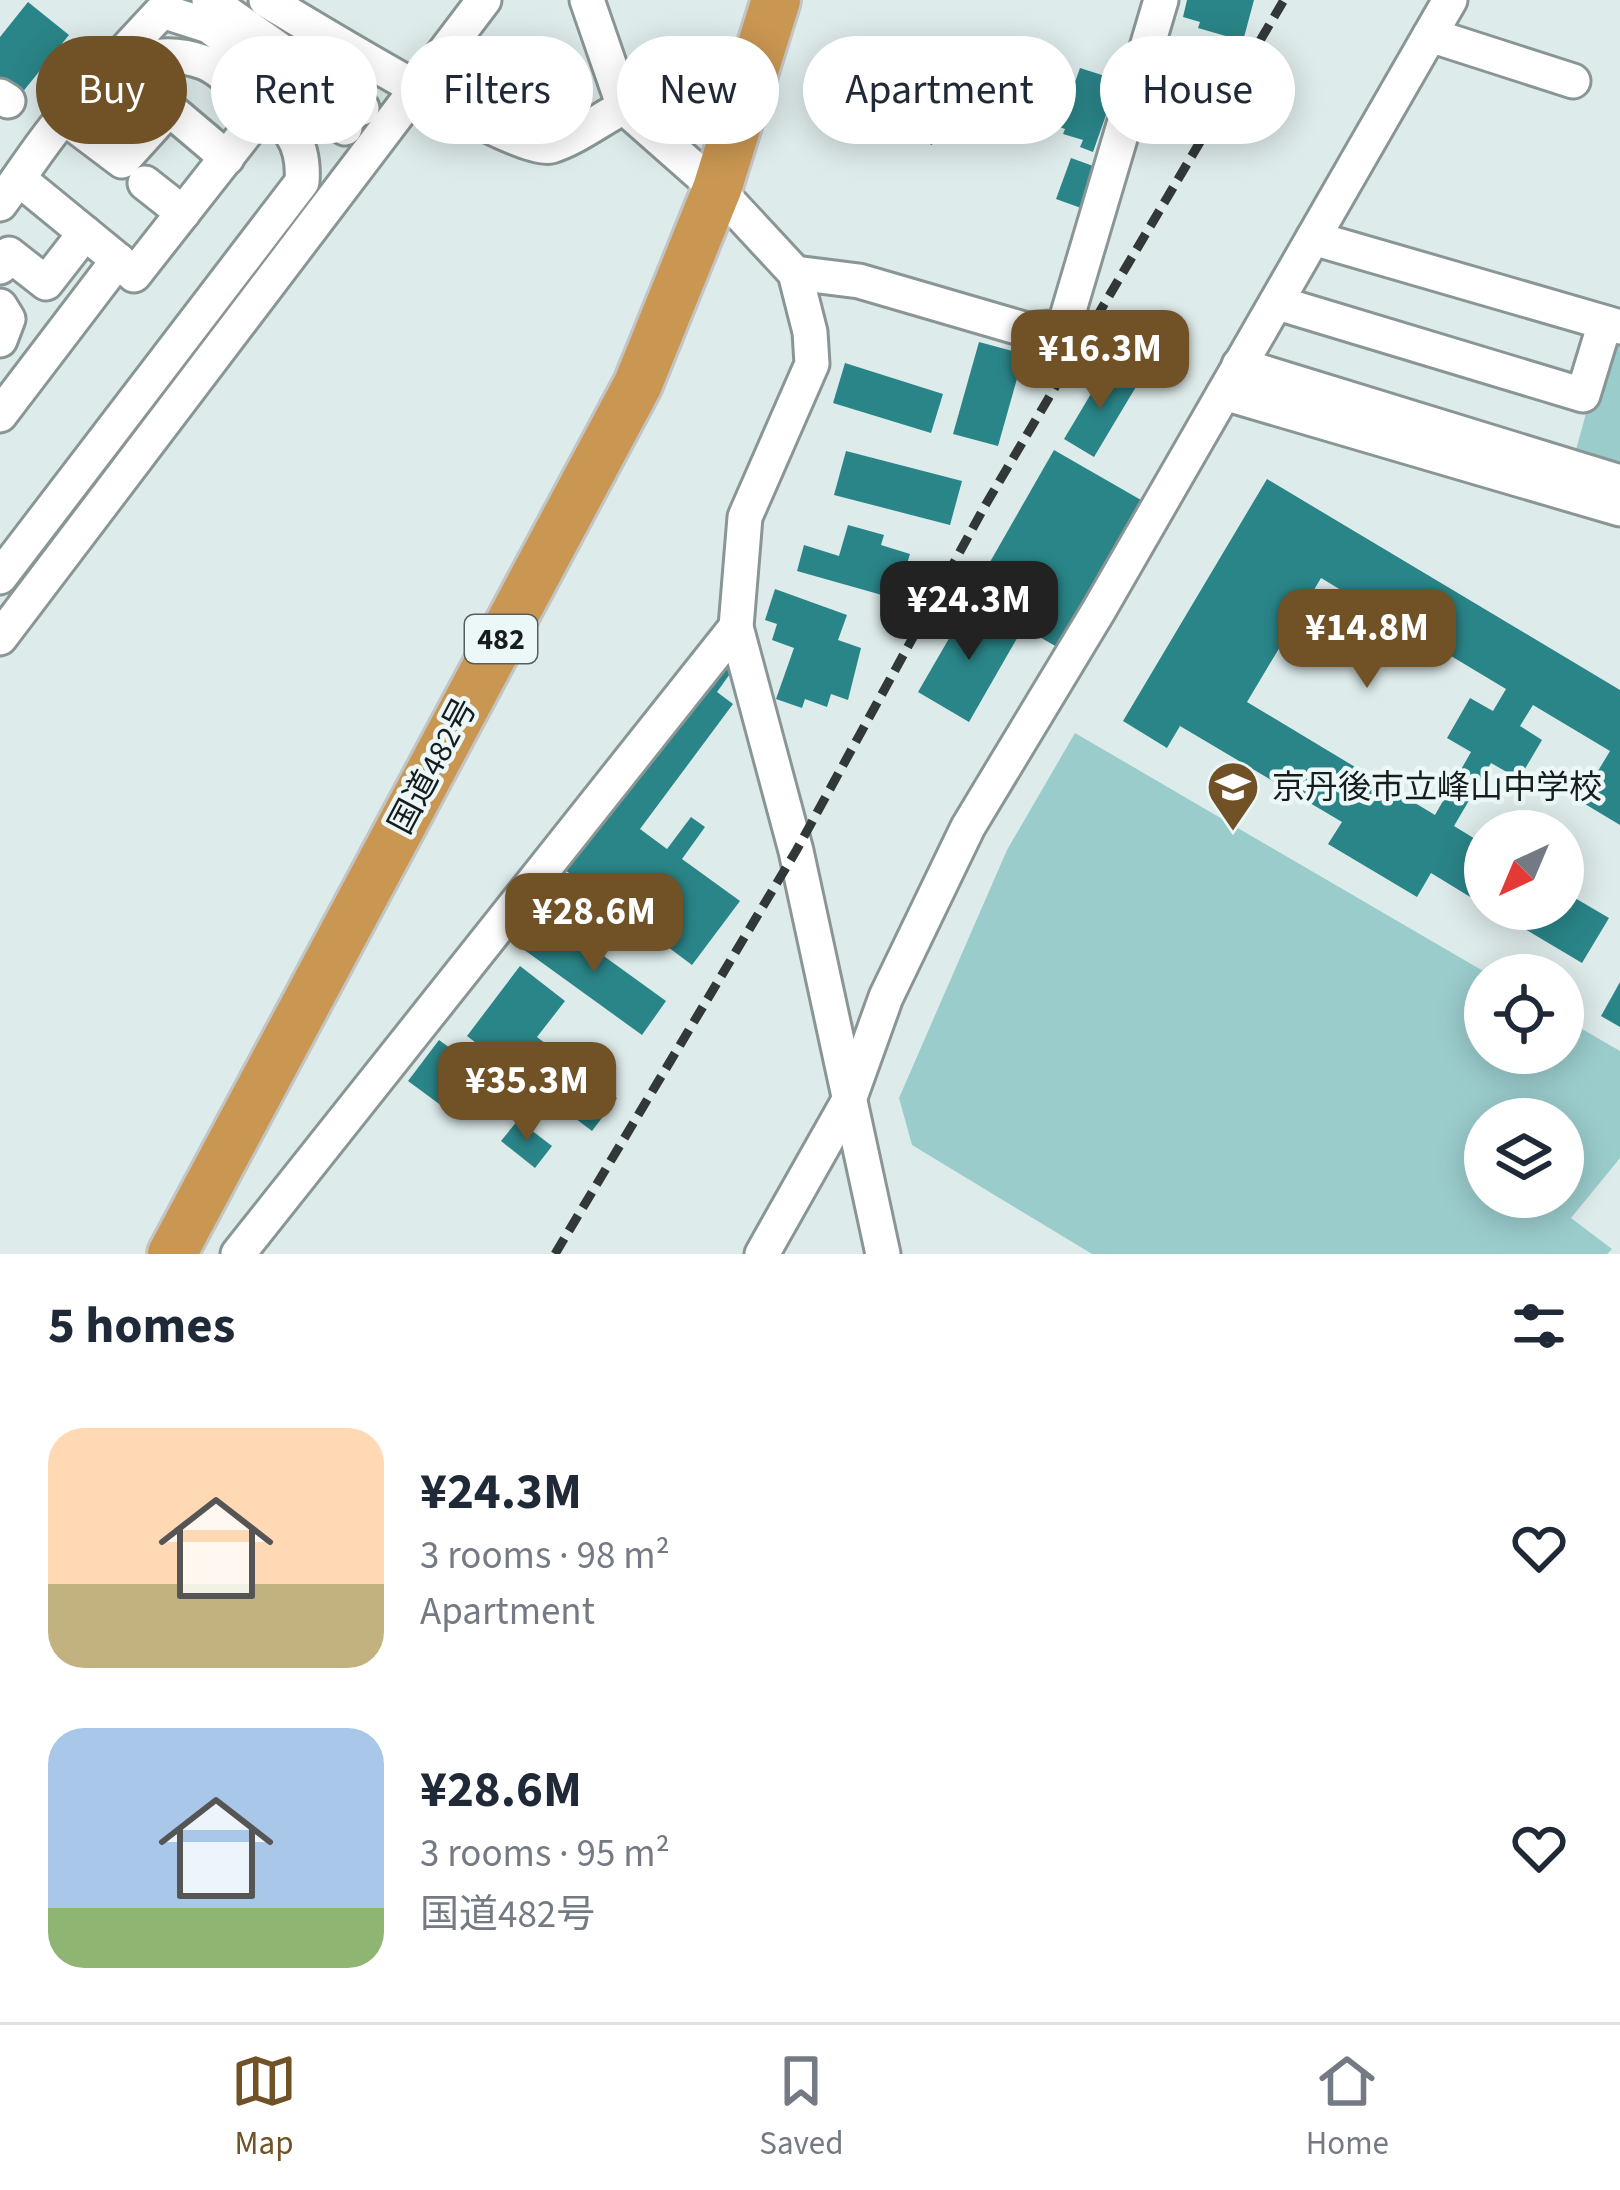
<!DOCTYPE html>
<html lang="en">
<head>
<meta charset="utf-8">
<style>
	body { margin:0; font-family:"Source Sans 3","Noto Sans JP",sans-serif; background:#f2f2f3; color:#1f2937; height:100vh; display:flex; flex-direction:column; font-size:45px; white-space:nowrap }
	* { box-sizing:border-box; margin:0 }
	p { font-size:39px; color:#747a83 }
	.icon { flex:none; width:66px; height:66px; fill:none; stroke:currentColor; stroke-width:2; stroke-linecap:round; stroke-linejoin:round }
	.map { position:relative; height:1254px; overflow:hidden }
	.sheet { display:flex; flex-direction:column; background:#fff; flex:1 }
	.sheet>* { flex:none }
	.guide { position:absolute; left:36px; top:36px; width:1548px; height:108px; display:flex; gap:24px }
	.needle { width:78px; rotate:224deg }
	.buttons { position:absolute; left:1464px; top:810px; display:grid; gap:24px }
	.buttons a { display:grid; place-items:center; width:120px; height:120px; border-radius:50%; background:#fff; box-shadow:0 6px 30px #0003; font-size:60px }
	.price { position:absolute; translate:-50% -102px; padding:0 27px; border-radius:24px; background:#715227; color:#fff; font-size:39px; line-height:78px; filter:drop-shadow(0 3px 6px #0008) }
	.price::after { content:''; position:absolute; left:50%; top:72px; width:36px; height:27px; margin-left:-18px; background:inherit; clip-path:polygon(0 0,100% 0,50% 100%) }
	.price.selected { background:#222; color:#fff }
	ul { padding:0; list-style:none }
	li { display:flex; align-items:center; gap:36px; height:300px; padding:0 48px }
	li span { display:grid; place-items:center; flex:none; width:336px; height:240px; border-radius:36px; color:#555 }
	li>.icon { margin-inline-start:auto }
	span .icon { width:144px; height:144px; fill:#fffc; stroke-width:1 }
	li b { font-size:51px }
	h2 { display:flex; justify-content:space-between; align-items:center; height:144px; padding:0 48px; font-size:51px }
	.pill { padding:0 42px; border-radius:54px; background:#fff; box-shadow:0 6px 30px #0003; font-size:42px; line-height:108px }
	.pill.selected { background:#715227; color:#fff }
	.tab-bar { display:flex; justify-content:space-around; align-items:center; height:168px; border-top:3px solid #e0e1e3; background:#fff; font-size:33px; color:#747a83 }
	.tab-bar a { display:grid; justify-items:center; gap:6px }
	.tab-bar .selected { color:#715227 }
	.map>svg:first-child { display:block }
	.green { fill:#9bcccc; fill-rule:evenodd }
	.building { fill:#2a8588; fill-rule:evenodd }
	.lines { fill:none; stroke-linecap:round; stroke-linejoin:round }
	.minor-casing { stroke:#8a9595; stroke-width:39 }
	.highway-casing { stroke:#c3c4c4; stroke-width:54 }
	.minor { stroke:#fff; stroke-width:33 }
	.highway { stroke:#ca9752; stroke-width:48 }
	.rail { stroke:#323838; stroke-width:9; stroke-dasharray:18 9; stroke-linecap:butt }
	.labels { text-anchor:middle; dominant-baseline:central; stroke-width:9; stroke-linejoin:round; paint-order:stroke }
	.shield { fill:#ecf8f8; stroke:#575e5e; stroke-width:3 }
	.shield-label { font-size:30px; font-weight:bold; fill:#171c1c }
	.street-label { font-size:33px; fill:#171c1c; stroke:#ecf8f8 }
	.poi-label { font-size:33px; fill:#171c1c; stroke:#ecf8f8; text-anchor:start }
</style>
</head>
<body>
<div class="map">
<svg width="1620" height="1254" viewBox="0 0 1620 1254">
	<rect width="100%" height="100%" fill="#deebeb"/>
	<!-- green -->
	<g class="green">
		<polygon points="1607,337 1620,340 1620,470 1574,457"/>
		<path d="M1075,733l415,242h-5v78h78v-35l57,33v107l-49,60 41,31 -5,5h-515l-180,-109 -13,-47 108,-248zM1563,1119v78h-78v-78z"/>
	</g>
	<!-- building -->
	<g class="building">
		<polygon points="1187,0 1254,0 1243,41 1198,28 1200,22 1183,17"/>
		<polygon points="28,2 69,35 21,94 0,77 0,37"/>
		<polygon points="1080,68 1105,76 1100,91 1113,95 1093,152 1080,147 1083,140 1063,134 1065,129 1034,118 1050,73 1075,82"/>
		<polygon points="876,71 952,97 932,145 858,115"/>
		<polygon points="1071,158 1096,167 1081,208 1056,199"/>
		<polygon points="979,342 1024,354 998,446 953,434"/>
		<polygon points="845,363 943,394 931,433 833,403"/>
		<polygon points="1107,367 1137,385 1094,457 1064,439"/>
		<polygon points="1054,450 1141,500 1057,647 970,597"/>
		<polygon points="846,451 962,481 950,525 834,495"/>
		<path d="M1267,479l353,211v135l-40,-24 30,-50 -77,-46 -13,21 22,14 -23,39 -28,-16 -37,63 31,19v61l-54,-33 -14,24 -89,-53 14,-22 -162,-96 -13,22 -44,-27zM1321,578l185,111 -13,22 -23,-13 -23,40 24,14 -36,63 -188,-113z"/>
		<polygon points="848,525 884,535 881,545 910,554 896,599 797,571 804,545 839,556"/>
		<polygon points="775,589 847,615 838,640 861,648 848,700 831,694 827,707 805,699 802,708 776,699 794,648 772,640 777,624 765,620"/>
		<polygon points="969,604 1020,633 969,722 918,692"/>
		<polygon points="708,653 732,671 717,692 733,704 640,829 667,849 691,817 705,827 682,859 740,901 692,965 553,861"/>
		<polygon points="1563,891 1609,918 1582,963 1491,909 1563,909"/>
		<polygon points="547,915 666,1001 642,1035 523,949"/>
		<polygon points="520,966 565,1001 537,1037 617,1098 592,1131 467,1036"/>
		<polygon points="1620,982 1620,1027 1601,1016"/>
		<polygon points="439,1040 492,1079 461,1120 408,1081"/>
		<polygon points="518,1120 552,1146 535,1168 501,1141"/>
	</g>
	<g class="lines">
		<!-- minor casing -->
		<g class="minor-casing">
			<g id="minor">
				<polyline points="209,0 362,108"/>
				<path d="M266,0c40,24 253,155 285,146 24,-7 51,-28 73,-39"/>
				<polyline points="587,0 624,107 717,189 795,273 810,332 812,364 745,517 736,627 796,851 883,1254"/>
				<polyline points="1430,35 1573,81"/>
				<polyline points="109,68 162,11 209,26 345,128"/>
				<polyline points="0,96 8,101"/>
				<polyline points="65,118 122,161 169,109 227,158"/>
				<polyline points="19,179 118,260"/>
				<polyline points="145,183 183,213"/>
				<path d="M0,204c48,-64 106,-176 203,-142 19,7 36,27 52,38 33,23 50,41 47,82l-302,395"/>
				<polyline points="1313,238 1620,327"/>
				<polyline points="0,267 9,254 46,283 85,233"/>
				<polyline points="795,273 859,281 1027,330 1064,327 1161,0"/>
				<polyline points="1278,303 1583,395 1605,323"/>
				<polyline points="0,306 8,319 0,340"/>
				<polyline points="1239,365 1620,482"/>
				<polyline points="1224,393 1620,509"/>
				<polyline points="0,415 118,260 134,275 266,107"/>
				<polyline points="0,638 484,0"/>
				<polyline points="238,1254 736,627"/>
				<polyline points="762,1254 849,1100 886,997 968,827 1099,610 1450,0"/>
			</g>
		</g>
		<!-- highway casing -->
		<g class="highway-casing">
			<polyline id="highway" points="172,1254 638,384 717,189 776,0"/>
		</g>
		<!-- minor -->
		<use href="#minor" class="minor"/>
		<!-- highway -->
		<use href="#highway" class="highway"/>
		<!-- rail -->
		<polyline class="rail" points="555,1254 796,851 986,504 1284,0"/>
	</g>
	<!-- icons -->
	<defs>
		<g id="school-pin" transform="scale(2.7)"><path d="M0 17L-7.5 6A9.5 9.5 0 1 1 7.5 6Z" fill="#715227" stroke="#ecf8f8"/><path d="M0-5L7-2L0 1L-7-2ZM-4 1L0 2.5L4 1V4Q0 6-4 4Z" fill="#fff"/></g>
	</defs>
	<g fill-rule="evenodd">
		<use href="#school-pin" x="1233" y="787"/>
	</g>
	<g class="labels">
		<!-- shield labels -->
		<rect class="shield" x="465" y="615" width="72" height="48" rx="9"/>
		<g class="shield-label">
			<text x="501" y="639">482</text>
		</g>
		<!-- street labels -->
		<g class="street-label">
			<text transform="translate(433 766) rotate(-62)">国道482号</text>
		</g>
		<!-- poi labels -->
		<g class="poi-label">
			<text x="1272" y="787">京丹後市立峰山中学校</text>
		</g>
	</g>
</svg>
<div class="buttons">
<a><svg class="needle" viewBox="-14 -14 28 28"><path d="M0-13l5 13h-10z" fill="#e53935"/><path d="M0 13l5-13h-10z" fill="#747a83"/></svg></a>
<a><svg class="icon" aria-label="locate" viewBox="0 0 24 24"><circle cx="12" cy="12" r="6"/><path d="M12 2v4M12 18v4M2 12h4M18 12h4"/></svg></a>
<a><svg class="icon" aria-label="layers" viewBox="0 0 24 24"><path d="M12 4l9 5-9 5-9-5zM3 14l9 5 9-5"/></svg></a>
</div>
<b class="price" style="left:1100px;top:412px">¥16.3M</b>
<b class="price selected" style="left:969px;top:663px">¥24.3M</b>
<b class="price" style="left:1367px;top:691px">¥14.8M</b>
<b class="price" style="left:594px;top:975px">¥28.6M</b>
<b class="price" style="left:527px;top:1144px">¥35.3M</b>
<div class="guide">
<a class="pill selected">Buy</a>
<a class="pill">Rent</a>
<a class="pill">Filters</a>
<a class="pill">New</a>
<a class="pill">Apartment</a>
<a class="pill">House</a>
</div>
</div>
<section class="sheet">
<h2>5 homes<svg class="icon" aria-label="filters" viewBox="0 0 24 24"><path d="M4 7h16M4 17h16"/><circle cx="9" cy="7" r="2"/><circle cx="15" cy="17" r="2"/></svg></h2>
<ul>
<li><span style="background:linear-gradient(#ffd9b3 65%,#c2b280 0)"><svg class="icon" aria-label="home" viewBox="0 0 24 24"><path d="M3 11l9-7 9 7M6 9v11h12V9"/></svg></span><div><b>¥24.3M</b><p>3 rooms · 98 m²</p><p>Apartment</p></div><svg class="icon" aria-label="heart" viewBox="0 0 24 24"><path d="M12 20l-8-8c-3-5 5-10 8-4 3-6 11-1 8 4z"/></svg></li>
<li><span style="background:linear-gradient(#a9c7e8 75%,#8fb573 0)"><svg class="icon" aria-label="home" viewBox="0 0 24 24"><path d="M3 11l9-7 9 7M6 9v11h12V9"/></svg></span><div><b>¥28.6M</b><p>3 rooms · 95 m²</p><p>国道482号</p></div><svg class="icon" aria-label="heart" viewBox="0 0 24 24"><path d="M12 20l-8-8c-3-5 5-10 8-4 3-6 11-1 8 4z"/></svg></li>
</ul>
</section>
<nav class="tab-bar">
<a class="selected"><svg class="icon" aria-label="map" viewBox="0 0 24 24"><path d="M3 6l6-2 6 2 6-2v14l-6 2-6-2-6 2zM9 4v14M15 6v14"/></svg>Map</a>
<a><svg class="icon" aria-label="saved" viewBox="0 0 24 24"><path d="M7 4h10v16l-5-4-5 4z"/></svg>Saved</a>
<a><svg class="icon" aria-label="home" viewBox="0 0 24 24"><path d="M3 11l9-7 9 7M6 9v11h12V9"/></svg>Home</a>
</nav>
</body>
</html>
